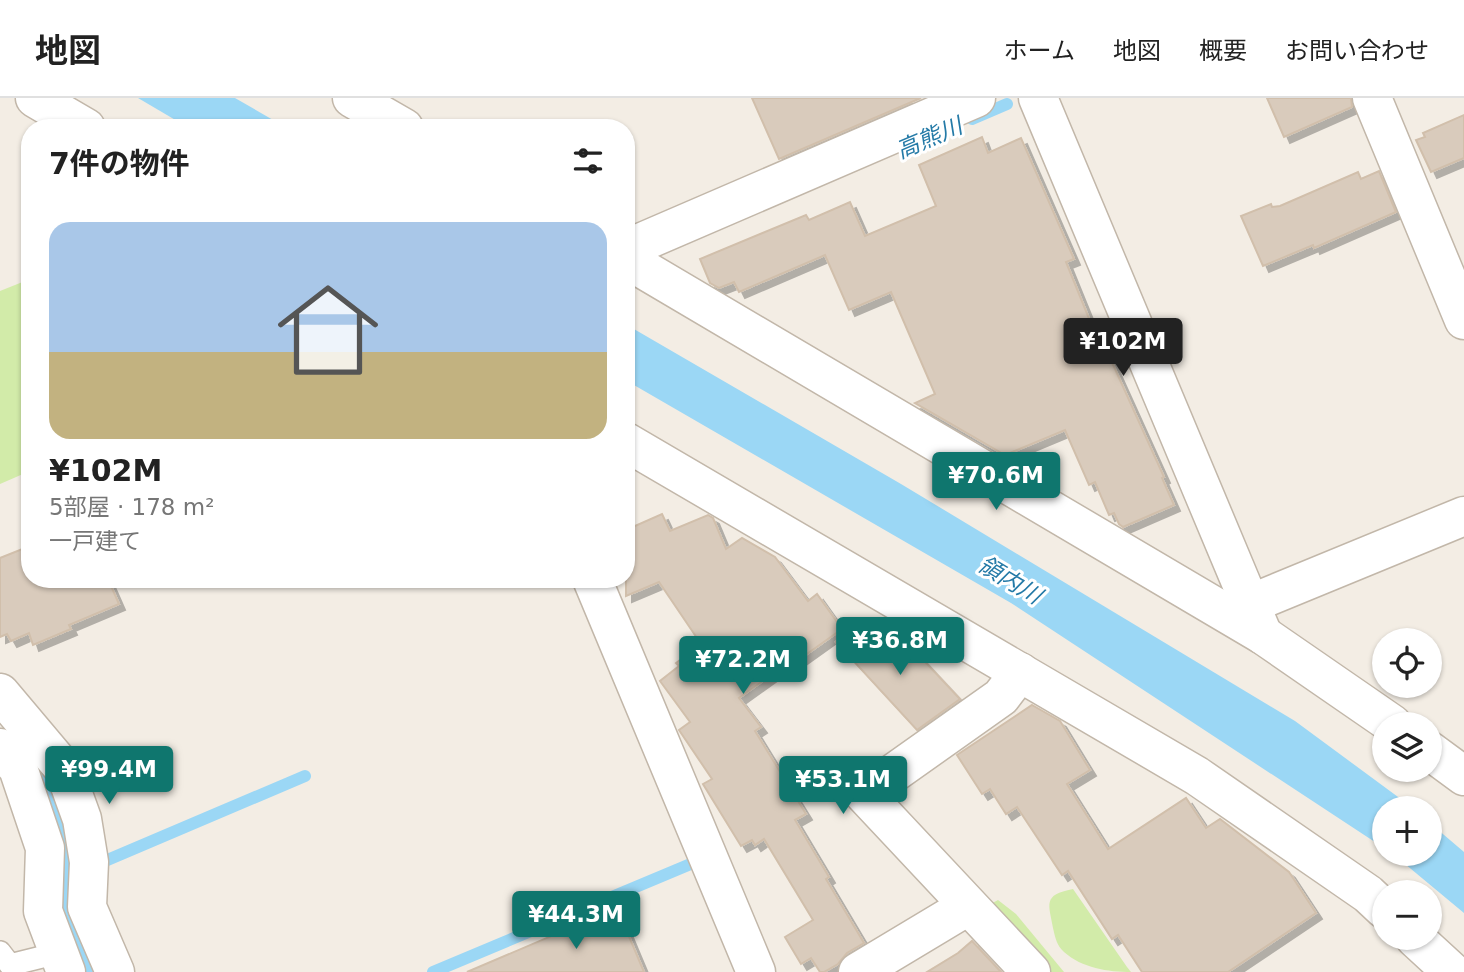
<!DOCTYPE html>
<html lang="ja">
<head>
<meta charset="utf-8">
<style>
	body { margin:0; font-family:"DejaVu Sans","Noto Sans JP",sans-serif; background:#f2f2f2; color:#222; height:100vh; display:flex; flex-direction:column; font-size:26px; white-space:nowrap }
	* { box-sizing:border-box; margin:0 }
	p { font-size:23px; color:#767676 }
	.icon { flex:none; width:38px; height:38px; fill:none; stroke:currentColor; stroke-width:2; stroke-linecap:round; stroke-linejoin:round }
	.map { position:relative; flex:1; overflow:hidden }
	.details { position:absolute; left:21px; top:21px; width:614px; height:469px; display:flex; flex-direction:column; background:#fff; border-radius:28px; box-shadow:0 2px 5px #0004 }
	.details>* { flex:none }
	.tools { position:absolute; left:1372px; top:530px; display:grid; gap:14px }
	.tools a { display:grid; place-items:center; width:70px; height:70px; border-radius:50%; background:#fff; box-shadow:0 2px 5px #0004; font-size:35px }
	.price { position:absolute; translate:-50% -60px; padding:0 16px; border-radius:7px; background:#0f766e; color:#fff; font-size:23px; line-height:46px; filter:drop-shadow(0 2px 4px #0008) }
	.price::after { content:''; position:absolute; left:50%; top:42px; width:21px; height:16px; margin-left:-10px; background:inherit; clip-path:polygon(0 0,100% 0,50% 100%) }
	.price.active { background:#222; color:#fff }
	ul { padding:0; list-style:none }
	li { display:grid; align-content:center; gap:14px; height:371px; padding:0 28px }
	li+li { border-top:2px solid #e0e0e0 }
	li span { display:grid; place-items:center; height:217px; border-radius:21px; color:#555 }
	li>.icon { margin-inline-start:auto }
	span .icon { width:126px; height:126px; fill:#fffc; stroke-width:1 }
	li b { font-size:30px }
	h2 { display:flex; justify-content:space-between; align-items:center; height:84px; padding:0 28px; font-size:30px }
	header { display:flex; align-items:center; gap:42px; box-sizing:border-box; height:98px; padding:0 35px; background:#fff; border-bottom:2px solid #e0e0e0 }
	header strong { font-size:33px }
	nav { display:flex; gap:38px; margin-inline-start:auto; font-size:24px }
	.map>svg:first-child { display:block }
	.green { fill:#d2eba9 }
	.water { fill:#9bd7f5 }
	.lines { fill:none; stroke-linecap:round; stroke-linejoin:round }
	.stream { stroke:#9bd7f5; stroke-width:12 }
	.building { fill:#d9cbbc; stroke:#d1bfab; stroke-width:2; filter:url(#shadow) }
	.lane-casing { stroke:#c2b7a9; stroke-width:24 }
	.street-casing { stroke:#c2b7a9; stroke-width:41 }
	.lane { stroke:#fff; stroke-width:21 }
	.street { stroke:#fff; stroke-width:38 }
	.labels { text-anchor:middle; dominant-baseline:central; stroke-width:6; stroke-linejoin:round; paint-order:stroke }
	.water-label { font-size:23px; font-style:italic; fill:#247aa7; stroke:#fff }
</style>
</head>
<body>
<header>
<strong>地図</strong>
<nav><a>ホーム</a><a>地図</a><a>概要</a><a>お問い合わせ</a></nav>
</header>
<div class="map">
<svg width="1464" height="874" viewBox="0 0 1464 874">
	<defs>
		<filter id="shadow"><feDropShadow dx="6" dy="6" stdDeviation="0" flood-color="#0004"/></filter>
	</defs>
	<rect width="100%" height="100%" fill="#f3ede4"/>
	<!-- green -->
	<g class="green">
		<polygon points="30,181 30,373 0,386 0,193"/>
		<path d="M1073,791l54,78 4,5c-23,0 -49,-4 -67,-20 -7,-6 -9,-15 -11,-24 -4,-24 -11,-33 20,-39z"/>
		<polygon points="998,802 1016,816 1064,874 1040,874 989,807"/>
	</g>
	<!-- water -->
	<g class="water">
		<polygon points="138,0 235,0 287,30 189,30"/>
		<polygon points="627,227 901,386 1295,623 1413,710 1384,710 1384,750 1011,505 627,283"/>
		<polygon points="1430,725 1464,754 1464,815 1393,756 1430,756"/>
	</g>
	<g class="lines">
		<!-- stream -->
		<g class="stream">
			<polyline points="972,21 1007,6"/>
			<polyline points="29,657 55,702 66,756 66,812 91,874"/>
			<polyline points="98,766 305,678"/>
			<polyline points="433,874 693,765"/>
		</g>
	</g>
	<!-- building -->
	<g class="building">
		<polygon points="752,0 921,0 779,61"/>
		<polygon points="1267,0 1351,0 1352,9 1284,39"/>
		<polygon points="1464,17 1464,60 1431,74 1416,42 1425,39 1423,35"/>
		<polygon points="982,39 988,55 1021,40 1074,161 1066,164 1101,250 1105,249 1164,379 1162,380 1174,407 1123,429 1119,426 1114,415 1109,417 1095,384 1089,387 1065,332 1005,357 915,305 935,296 891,194 849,212 825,157 739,194 734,184 719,190 710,185 700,161 806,117 809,122 850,104 865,138 936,108 919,67"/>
		<polygon points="1379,73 1396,114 1314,150 1313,147 1263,168 1241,118 1271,106 1272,109 1280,108 1358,74 1361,81"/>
		<polygon points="662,416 670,433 708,417 713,420 726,451 742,440 775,459 808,503 817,496 842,531 797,563 795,560 739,600 761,629 755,633 806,716 795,722 829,779 826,781 864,845 847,855 838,866 824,874 820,874 811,860 801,866 785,839 813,822 764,741 755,747 752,742 741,748 703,686 712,681 679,632 690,624 660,583 679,568 676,565 701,546 659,484 626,498 626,432"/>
		<polygon points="30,448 30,481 108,481 119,506 69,527 71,531 33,547 29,535 11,543 7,536 0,539 0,460"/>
		<polygon points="864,523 897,568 914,552 960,601 917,632 836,544"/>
		<polygon points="1032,607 1060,623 1090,672 1067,686 1108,751 1186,700 1206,730 1220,721 1289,774 1316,815 1228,874 1142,874 1118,837 1112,841 1068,773 1062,777 1017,709 1006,716 990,691 982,696 957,657"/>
		<polygon points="617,810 644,874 467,874"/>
		<polygon points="972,843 1001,874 927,874 958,855"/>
	</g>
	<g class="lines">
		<!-- lane casing -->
		<g class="lane-casing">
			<polyline id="lane" points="0,854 10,867 58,855"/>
		</g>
		<!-- street casing -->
		<g class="street-casing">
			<g id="street">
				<polyline points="35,0 86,30"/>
				<polyline points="352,0 404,30"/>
				<polyline points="1038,0 1263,537"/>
				<polyline points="1372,0 1464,222"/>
				<polyline points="626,151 976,0"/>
				<polyline points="626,161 1263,537 1392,626"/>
				<polyline points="626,344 1197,678 1368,796 1384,811"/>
				<polyline points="592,481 756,874"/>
				<polyline points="1250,506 1464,418"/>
				<polyline points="1020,574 1001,599 864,696 1031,874"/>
				<polyline points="0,595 64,671 82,721 89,764 87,809 115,874"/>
				<polyline points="0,650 18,670 45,750 43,813 66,874"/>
				<polyline points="1430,653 1464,678"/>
				<polyline points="1415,840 1452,874"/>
				<polyline points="858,874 968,808"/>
			</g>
		</g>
		<!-- lane -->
		<use href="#lane" class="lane"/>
		<!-- street -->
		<use href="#street" class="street"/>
	</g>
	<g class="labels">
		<!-- water labels -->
		<g class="water-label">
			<text transform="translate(929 40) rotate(-23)">高熊川</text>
			<text transform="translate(1010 482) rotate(31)">領内川</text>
		</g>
	</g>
</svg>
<div class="tools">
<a><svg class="icon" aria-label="locate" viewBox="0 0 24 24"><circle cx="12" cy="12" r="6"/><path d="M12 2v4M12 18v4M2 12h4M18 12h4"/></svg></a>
<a><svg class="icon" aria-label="layers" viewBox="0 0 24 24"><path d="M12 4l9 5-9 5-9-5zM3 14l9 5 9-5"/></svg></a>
<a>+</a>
<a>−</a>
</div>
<b class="price active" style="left:1123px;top:280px">¥102M</b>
<b class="price" style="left:996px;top:414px">¥70.6M</b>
<b class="price" style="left:900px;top:579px">¥36.8M</b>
<b class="price" style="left:743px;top:598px">¥72.2M</b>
<b class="price" style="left:109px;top:708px">¥99.4M</b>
<b class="price" style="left:843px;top:718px">¥53.1M</b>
<b class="price" style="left:576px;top:853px">¥44.3M</b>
<section class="details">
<h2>7件の物件<svg class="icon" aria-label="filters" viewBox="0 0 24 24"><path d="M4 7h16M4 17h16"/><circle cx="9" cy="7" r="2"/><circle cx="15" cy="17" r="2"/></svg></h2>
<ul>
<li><span style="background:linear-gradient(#a9c7e8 60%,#c2b280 0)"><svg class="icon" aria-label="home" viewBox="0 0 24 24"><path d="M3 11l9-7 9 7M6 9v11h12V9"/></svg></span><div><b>¥102M</b><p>5部屋 · 178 m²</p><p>一戸建て</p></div></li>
</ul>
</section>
</div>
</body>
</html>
